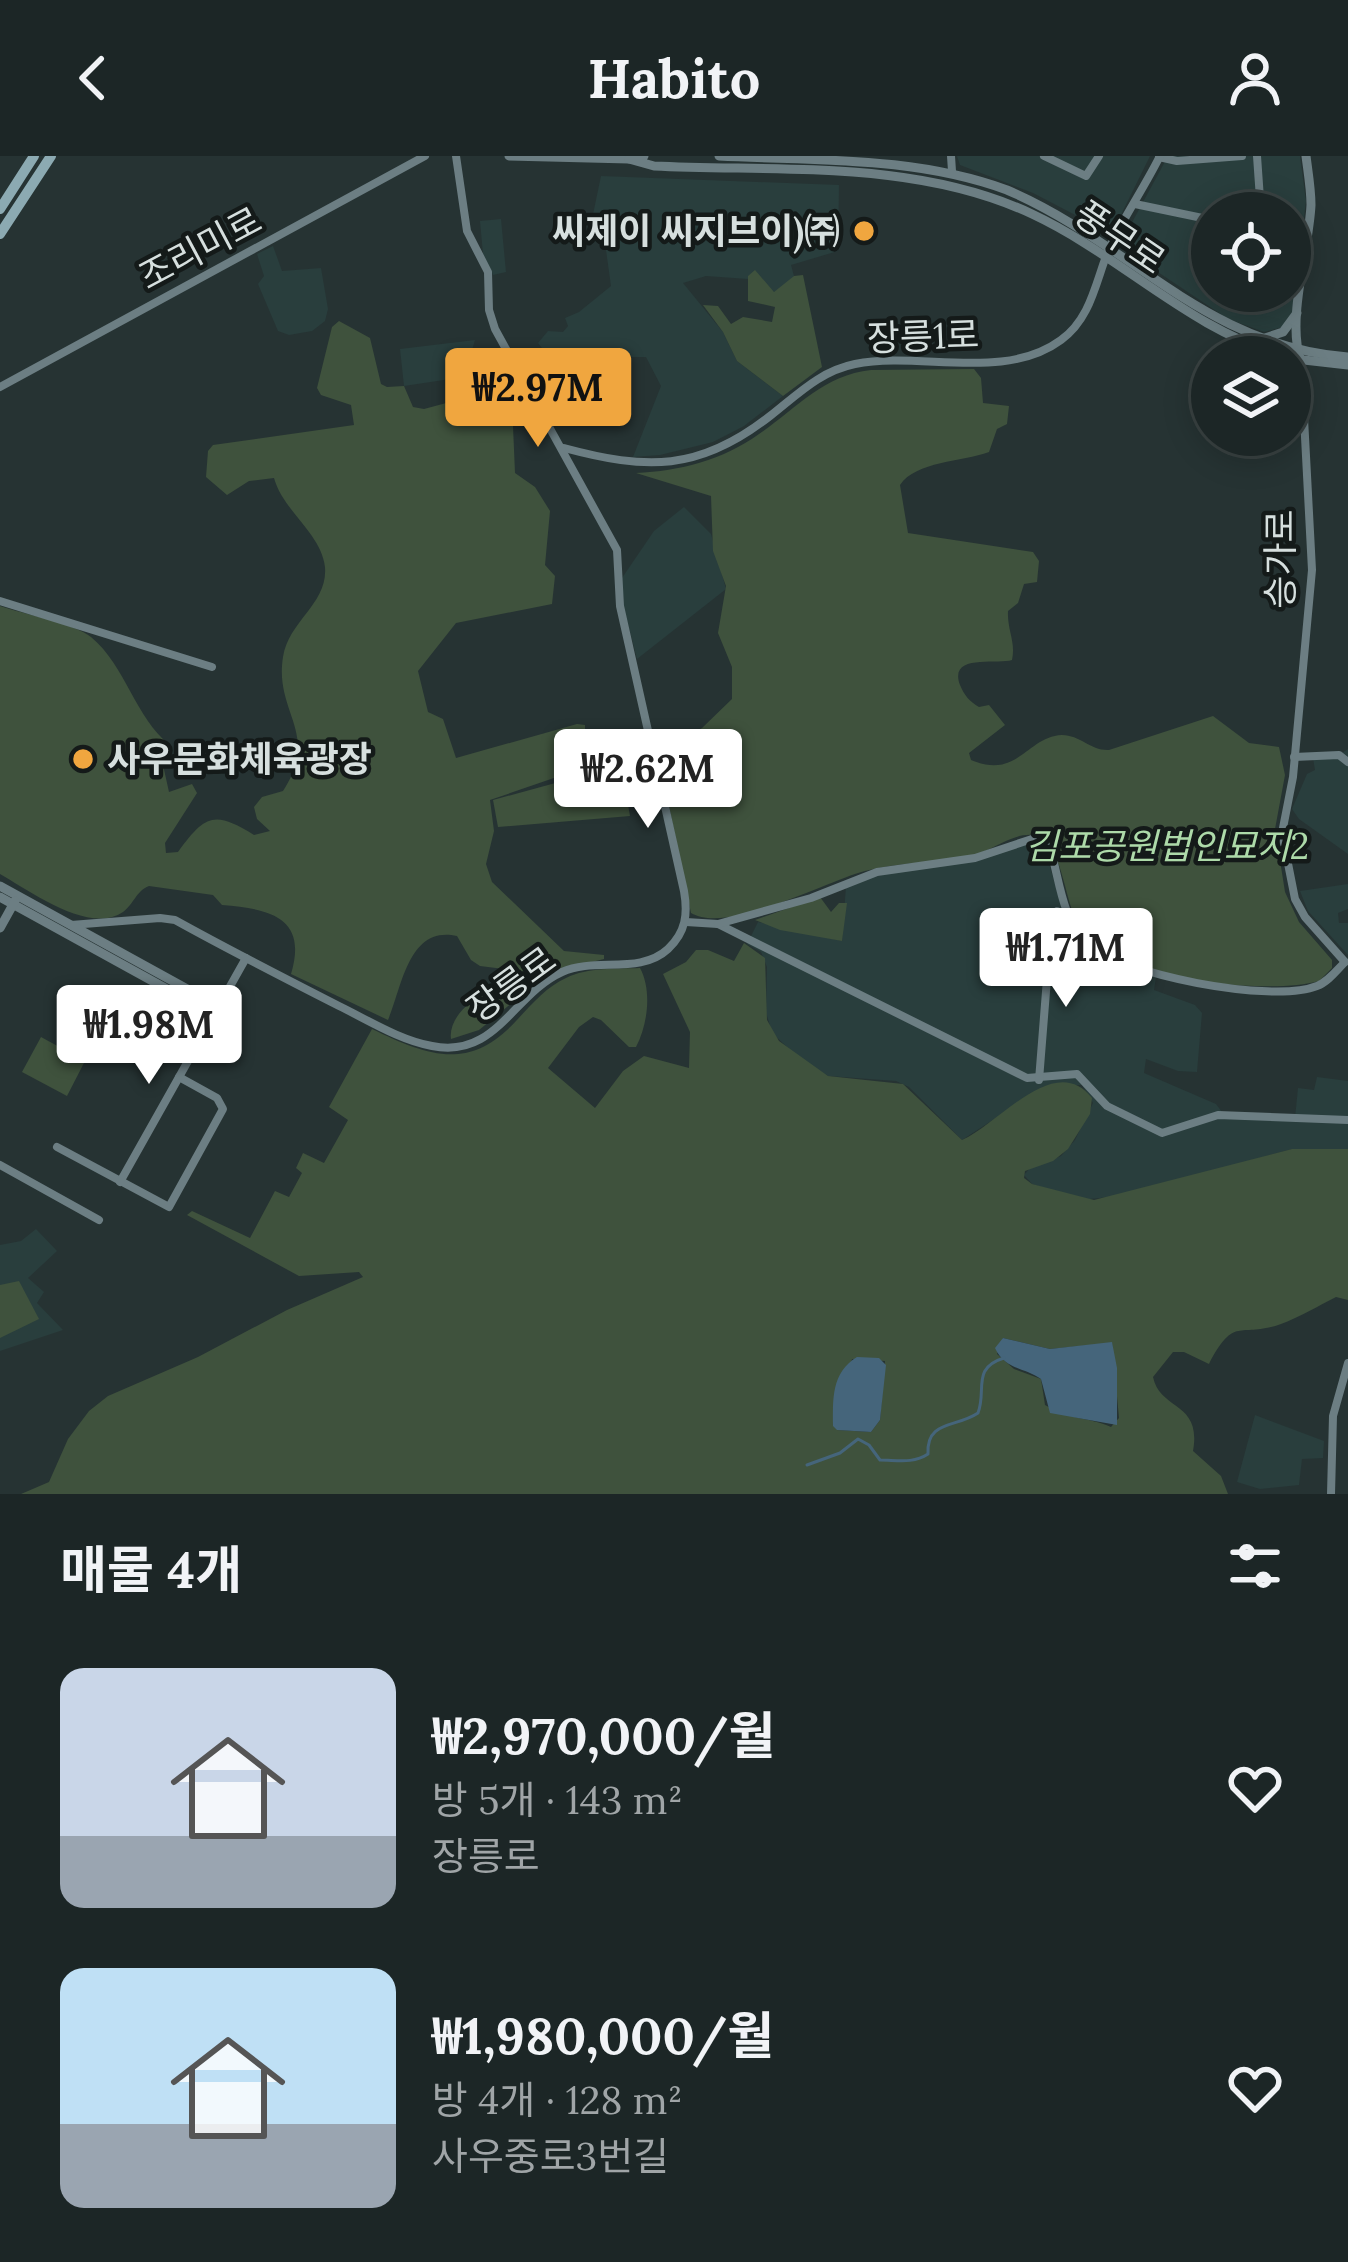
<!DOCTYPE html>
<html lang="ko">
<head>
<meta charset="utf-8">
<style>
	body { margin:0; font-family:Lora,"Noto Sans KR",serif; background:#293232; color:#f1f3f6; height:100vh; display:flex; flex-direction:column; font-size:45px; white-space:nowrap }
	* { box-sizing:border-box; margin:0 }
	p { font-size:39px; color:#a0a5a7 }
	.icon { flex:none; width:66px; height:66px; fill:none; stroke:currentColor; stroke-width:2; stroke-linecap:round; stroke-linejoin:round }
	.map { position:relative; height:1338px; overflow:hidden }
	.details { display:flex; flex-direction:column; background:#1c2626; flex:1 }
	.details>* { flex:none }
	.controls { position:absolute; left:1191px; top:36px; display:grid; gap:24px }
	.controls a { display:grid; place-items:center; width:120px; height:120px; border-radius:50%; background:#1c2626; box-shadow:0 6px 30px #0003,0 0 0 3px #3a4343; font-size:60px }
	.price { position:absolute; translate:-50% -102px; padding:0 27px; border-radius:12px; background:#fff; color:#222; font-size:39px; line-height:78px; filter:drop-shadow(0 3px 6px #0008) }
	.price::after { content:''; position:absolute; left:50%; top:72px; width:36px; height:27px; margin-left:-18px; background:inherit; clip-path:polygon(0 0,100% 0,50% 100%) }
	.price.on { background:#f0a63f; color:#111 }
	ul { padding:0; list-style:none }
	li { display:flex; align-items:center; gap:36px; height:300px; padding:0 60px }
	li span { display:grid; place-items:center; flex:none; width:336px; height:240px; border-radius:24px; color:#555 }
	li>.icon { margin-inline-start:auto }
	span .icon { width:144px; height:144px; fill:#fffc; stroke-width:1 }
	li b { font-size:51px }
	h2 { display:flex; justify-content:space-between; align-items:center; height:144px; padding:0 60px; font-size:51px }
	header { display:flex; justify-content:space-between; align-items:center; height:156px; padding:0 60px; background:#1c2626; font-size:54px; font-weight:700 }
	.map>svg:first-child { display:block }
	.built { fill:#293e3d; fill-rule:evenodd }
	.green { fill:#3f523d; fill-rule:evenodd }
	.water { fill:#45657b }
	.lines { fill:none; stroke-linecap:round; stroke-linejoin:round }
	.stream { stroke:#45657b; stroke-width:3 }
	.minor { stroke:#6c7e83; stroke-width:8 }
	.tertiary { stroke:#6c7e83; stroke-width:9 }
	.secondary { stroke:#8caab2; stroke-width:10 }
	.poi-dot { fill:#f0a63f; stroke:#141a19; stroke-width:4.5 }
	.labels { text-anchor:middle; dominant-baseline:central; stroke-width:9; stroke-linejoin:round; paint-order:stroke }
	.poi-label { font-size:36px; font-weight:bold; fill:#d6dfde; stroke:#141a19; text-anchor:end }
	.street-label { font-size:36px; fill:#d6dfde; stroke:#141a19 }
	.park-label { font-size:36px; font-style:italic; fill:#addaa9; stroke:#141a19 }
</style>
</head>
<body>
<header><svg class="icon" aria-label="back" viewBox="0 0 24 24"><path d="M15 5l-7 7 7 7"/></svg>Habito<svg class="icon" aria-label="person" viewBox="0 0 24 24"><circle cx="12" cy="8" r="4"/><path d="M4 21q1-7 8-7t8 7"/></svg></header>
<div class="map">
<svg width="1348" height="1338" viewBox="0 0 1348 1338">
	<rect width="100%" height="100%" fill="#263333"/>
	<!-- built -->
	<g class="built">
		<polygon points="957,0 1150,0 1117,67 1106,75 1033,37 960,9"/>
		<path d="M1168,0h132l6,45 -13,112 -6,13 -23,6 -36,-13 -106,-71 1,-9zM1212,57h78v78h-78z"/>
		<polygon points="601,20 839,29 838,95 791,109 794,120 789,127 774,136 748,120 748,123 706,120 683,127 723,176 737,205 783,240 744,270 713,286 660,299 633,301 661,230 646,201 631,201 630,233 584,246 538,187 548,175 563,176 568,170 565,162 579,156 611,130 605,87 583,84 592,63"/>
		<polygon points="501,63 506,116 493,119 483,98 480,65"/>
		<polygon points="273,90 282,115 321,112 328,153 325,165 312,175 289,179 278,175 258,128 264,120 257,98"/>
		<polygon points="475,184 464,221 404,230 400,193"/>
		<polygon points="684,351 711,378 726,433 637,503 624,453 622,422 654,375"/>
		<polygon points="1348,593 1348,698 1299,663 1292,653 1307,618 1315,614 1313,602 1336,601"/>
		<polygon points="1031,687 1045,694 1066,765 1082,788 1113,808 1156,821 1154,834 1195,849 1202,857 1197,916 1178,915 1146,903 1144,917 1216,948 1222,956 1295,962 1298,932 1314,934 1317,921 1348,925 1348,993 1292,993 1120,1040 1080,1044 1032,1028 1024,1019 1029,1013 1061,1000 1075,984 1093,947 1082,929 1045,930 962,984 909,931 896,925 828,920 800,903 772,877 766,856 767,811 761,796 747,788 758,766 842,785 846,730 873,721"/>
		<polygon points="1348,728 1348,753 1338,757 1339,767 1348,767 1348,799 1308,755 1300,735"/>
		<polygon points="36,1073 57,1095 28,1122 44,1136 37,1147 63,1174 0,1195 0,1089 21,1085"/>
		<polygon points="1255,1259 1324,1285 1323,1302 1302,1303 1299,1329 1260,1333 1237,1326"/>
	</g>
	<!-- green -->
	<g class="green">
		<polygon points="755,114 774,136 794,120 803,119 822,211 783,240 737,205 723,176 703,149 718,150 731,168 743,161 772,166 775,151 748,145 748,120"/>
		<path d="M339,165l31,17 11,46 6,3 17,-1 9,21 11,2 52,-14 37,31 2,47 20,14 15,24 -5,54 10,11 -3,28 -96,19 -38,48 10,41 15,7 13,39 121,-34 8,1v17l29,3 4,11 -128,44 4,31 -8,33 6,18 72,69 40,4v4l-61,15 -63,-8 -9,-6 -14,-24c-49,-11 -55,52 -69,84l-97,-46c17,-57 -21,-65 -69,-69l-9,-10 -64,-9c-13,5 -15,18 -26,26 -34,23 -93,-21 -123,-38v-268c23,8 74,17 91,31 35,29 44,81 79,108l-7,20 6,27 23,-8 5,9 -32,50 1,10 12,-1c27,-37 36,-42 76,-17l16,-4 -13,-12 -3,-12 8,-10 21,-6c38,-58 -9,-78 0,-134 6,-37 45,-53 42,-90 -4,-34 -42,-56 -51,-89l-25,3 -22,14 -21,-18 2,-26 5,-6 141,-20 -3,-20 -30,-10 -4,-7 15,-61z"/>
		<path d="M871,214l103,-1 7,9 2,25 26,3 -2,18 -10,5 -8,23c-27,10 -73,9 -89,33l8,48 125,19 6,9 -2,21 -13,2 -6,19 -10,8c-1,19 8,31 4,49 -15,5 -64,-7 -52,25 4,10 10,17 19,22l10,-2 16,20 -36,28 2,7c47,20 55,-23 91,-25 18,0 29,16 47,15l104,-34 36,27 30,4 6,28 -10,54 10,63 14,30 33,38v8l-13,13c-56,15 -196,-2 -235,-47 -21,-24 -19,-96 -51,-99 -21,-2 -41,16 -60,20 -36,8 -73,7 -108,16 -39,10 -137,64 -174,42l-33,-161 44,-24 30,-29v-32l-14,-34 8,-47 -13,-35 -2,-55 -75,-23c44,-2 87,-13 123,-39 37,-25 64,-59 112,-64z"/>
		<polygon points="621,609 630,660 498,671 493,644"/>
		<polygon points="820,741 831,756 839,747 847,747 842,785 780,774 755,764"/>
		<path d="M744,787l21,15 2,62 12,21 49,35 75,8 59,56c36,-15 93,-90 130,-42l-2,16 -22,35 -15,12 -28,10 -1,7 8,6 62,16 198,-51h56v151l-12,-3c-18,9 -36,20 -55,27 -42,15 -46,-10 -72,40l-25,-12h-11l-20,25c7,34 49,24 40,74l28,25 7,18h-1207l28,-12 19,-43 21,-28 19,-15 90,-39 89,-47 76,-33 -4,-5 -60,4 -112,-61 5,-4 58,27 25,-47 14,6 13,-24 -6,-5 7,-15 21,10 24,-43 -19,-13 43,-78c56,27 97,43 144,-8 15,-16 30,-34 50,-43 22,-11 50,-9 74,-10 12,22 8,56 -4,79h-7l-28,-27 -8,-3 -14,10 -31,41 47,40 28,-37 21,-15 45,12 1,-36 -27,-58 23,-12 10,-12h12l26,11zM1003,1182l47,11 62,-6 7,75 -8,9c-26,-11 -38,-6 -66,-22l-4,-26 -27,-10 -17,-15zM852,1203l33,2 -5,59 -9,12 -34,-2z"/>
		<path d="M490,837l28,5 -39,32 -28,9c-3,-20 20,-42 39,-46z"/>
		<polygon points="41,881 85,905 67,940 22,916"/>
		<polygon points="19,1125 39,1163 0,1182 0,1129"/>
	</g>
	<!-- water -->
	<g class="water">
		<path d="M1003,1182l47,11 62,-7 5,26v57l-67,-12 -9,-34c-17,-12 -36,-9 -46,-31z"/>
		<path d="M857,1201l22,1 7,7 -6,55 -9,12 -34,-2 -4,-4c0,-27 -2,-53 24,-69z"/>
	</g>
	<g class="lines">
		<!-- stream -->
		<path class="stream" d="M807,1309l33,-12 18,-14 11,6 11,15c17,0 33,4 48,-6 -2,-34 28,-26 50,-41 9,-23 -7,-45 26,-55"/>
		<!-- minor -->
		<g class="minor">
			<polyline points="951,0 952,15"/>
			<polyline points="1044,0 1086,20 1099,0"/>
			<polyline points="1257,0 1261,57"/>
			<polyline points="1159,1 1177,5 1242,0"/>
			<polyline points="1135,48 1212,64"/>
			<polyline points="1301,205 1312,414 1293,621 1282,677 1295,743 1305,761 1345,806"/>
			<polyline points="0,231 425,0"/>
			<path d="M564,292c82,22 135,24 206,-32 27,-21 50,-45 85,-52 65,-13 149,18 206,-24 32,-23 35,-63 50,-96 15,-30 34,-58 49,-88"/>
			<polyline points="0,445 212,511"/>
			<polyline points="1294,601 1339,599 1348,606"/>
			<polyline points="686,766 718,768 1027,922 1077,918 1107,950 1162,977 1218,959 1348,964"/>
			<path d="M718,768l93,-26 66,-26 98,-14 57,-19 18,9c10,33 11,68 36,94 33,33 187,62 231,44 11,-4 20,-16 28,-24"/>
			<path d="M71,769l89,-7 15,2c54,30 109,58 164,86 29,14 60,34 93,40 64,13 81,-52 130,-74 33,-15 78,3 106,-23 18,-17 20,-35 16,-58l-64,-285 -3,-56 -122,-221 -6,-19 -1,-38 -21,-41 -11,-75"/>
			<polyline points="1039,924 1052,760 1057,755 1067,761"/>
			<polyline points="57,991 169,1051 223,953 217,942 179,921"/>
			<polyline points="0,1009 99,1064"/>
			<polyline points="120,1026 246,802"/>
			<polyline points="1331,1338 1333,1260 1348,1207"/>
		</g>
		<!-- tertiary -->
		<g class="tertiary">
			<polyline points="509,0 629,3"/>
			<path d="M644,0l-15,3 25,7c126,6 261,-7 378,48 90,42 157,116 255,143"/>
			<path d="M719,0c98,5 195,0 288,34 124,53 197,156 341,167"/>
			<polyline points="1265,182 1283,176 1297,157"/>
			<polyline points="1295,203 1348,209"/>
			<path d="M1301,205c-15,-40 8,-112 10,-156 0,-16 -3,-33 -5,-49"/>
			<polyline points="0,730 218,850"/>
			<polyline points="0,741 214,859"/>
			<polyline points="0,772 15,745"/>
		</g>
		<!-- secondary -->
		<g class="secondary">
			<polyline points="0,53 34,0"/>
			<polyline points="0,78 51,0"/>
		</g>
	</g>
	<!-- markers -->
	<g class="poi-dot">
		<circle cx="864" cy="75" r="12"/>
		<circle cx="83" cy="603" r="12"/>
	</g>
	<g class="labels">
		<!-- poi labels -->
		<g class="poi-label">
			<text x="840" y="75">씨제이 씨지브이)㈜</text>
			<text x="107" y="603" text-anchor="start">사우문화체육광장</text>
		</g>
		<!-- street labels -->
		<g class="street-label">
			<text transform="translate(1120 81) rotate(34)">풍무로</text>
			<text transform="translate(200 92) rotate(-28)">조리미로</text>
			<text transform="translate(923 180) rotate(-2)">장릉1로</text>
			<text transform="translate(1280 403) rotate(-90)">승가로</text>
			<text transform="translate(511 828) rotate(-36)">장릉로</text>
		</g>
		<!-- park labels -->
		<g class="park-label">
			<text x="1167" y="690">김포공원법인묘지2</text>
		</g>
	</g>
</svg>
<div class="controls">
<a><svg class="icon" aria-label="locate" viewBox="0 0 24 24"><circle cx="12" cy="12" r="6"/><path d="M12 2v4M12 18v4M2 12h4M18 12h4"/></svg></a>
<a><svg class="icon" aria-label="layers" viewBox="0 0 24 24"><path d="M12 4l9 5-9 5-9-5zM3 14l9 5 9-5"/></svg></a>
</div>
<b class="price on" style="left:538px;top:294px">₩2.97M</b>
<b class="price" style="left:648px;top:675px">₩2.62M</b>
<b class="price" style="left:1066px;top:854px">₩1.71M</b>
<b class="price" style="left:149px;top:931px">₩1.98M</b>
</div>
<section class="details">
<h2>매물 4개<svg class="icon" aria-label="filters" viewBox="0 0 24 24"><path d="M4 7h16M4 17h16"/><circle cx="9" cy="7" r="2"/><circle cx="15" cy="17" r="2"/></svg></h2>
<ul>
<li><span style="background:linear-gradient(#c9d6e8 70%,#9aa5b1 0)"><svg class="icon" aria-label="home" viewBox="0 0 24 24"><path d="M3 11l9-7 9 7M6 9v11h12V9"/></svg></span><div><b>₩2,970,000/월</b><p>방 5개 · 143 m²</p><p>장릉로</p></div><svg class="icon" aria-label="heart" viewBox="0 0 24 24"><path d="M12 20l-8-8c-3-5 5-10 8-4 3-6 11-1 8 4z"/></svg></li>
<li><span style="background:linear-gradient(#bfe0f5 65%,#9aa5b1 0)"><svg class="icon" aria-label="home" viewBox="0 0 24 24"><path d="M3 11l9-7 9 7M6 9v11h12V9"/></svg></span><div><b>₩1,980,000/월</b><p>방 4개 · 128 m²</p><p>사우중로3번길</p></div><svg class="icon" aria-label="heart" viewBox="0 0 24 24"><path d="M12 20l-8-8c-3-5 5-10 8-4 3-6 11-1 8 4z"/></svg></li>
</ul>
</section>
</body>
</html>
